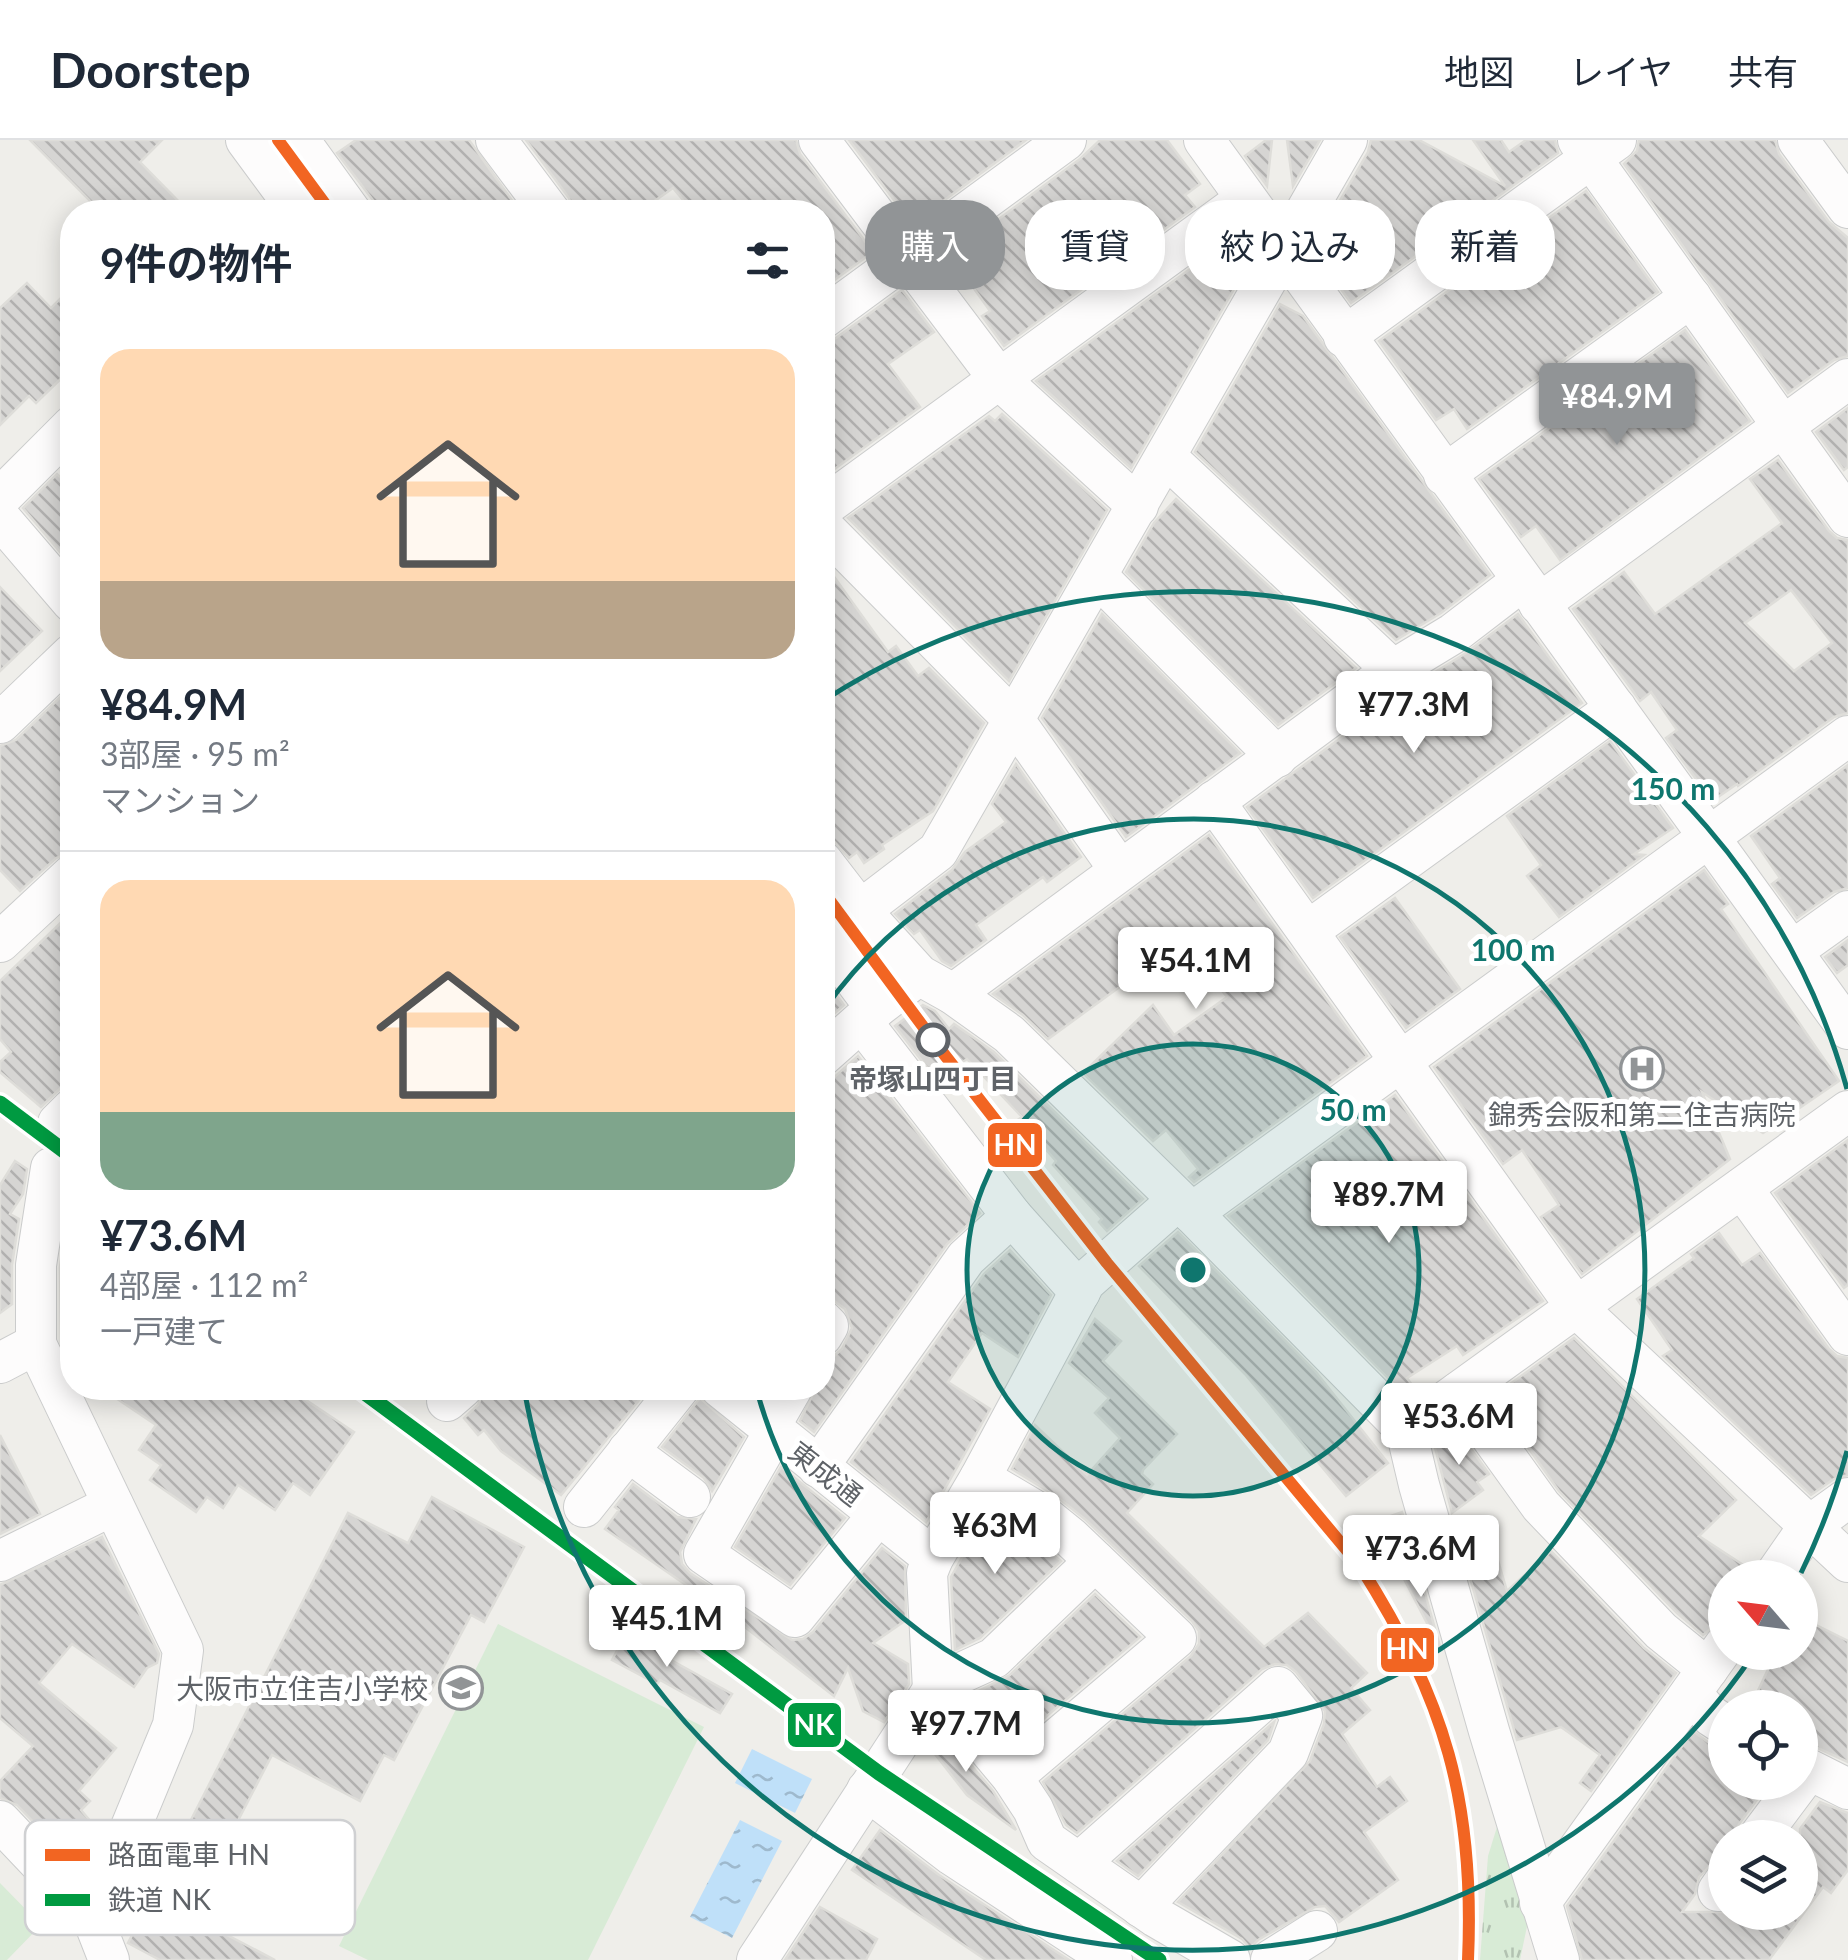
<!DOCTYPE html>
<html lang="ja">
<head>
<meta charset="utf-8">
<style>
	body { margin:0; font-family:Lato,"Noto Sans JP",sans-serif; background:#f2f2f3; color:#1f2937; height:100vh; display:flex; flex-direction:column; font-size:38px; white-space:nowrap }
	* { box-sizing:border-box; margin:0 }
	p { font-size:32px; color:#747a83 }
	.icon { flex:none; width:55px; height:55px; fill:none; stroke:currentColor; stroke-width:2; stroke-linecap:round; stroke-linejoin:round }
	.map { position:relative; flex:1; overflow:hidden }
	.sheet { position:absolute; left:60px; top:60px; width:775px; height:1200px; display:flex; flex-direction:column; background:#fff; border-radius:40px; box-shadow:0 5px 25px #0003 }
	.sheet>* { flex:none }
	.top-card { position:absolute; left:865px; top:60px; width:832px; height:90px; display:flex; gap:20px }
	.needle { width:65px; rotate:298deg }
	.buttons { position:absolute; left:1708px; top:1420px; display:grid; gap:20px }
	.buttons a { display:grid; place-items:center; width:110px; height:110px; border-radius:50%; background:#fff; box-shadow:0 5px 25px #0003; font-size:50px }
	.price { position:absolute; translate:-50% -85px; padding:0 22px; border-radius:10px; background:#fff; color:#222; font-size:32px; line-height:65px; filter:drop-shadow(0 2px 5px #0008) }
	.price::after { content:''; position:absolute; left:50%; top:60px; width:30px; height:22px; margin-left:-15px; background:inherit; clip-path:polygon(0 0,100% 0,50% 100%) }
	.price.selected { background:#919496; color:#fff }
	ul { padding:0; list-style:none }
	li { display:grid; align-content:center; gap:20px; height:530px; padding:0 40px }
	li+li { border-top:2px solid #e0e1e3 }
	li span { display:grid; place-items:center; height:310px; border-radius:30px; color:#555 }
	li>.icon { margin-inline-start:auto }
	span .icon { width:180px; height:180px; fill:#fffc; stroke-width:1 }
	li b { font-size:42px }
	h2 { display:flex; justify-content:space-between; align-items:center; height:120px; padding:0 40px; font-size:42px }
	.chip { padding:0 35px; border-radius:40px; background:#fff; box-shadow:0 5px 25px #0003; font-size:35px; line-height:90px }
	.chip.selected { background:#919496; color:#fff }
	header { display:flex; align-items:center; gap:60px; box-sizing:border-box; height:140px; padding:0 50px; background:#fff; border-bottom:2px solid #e0e1e3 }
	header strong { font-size:48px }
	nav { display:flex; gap:55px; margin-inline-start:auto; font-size:35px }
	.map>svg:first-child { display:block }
	.grass { fill:url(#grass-tufts) }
	.pitch { fill:#d8ebd6 }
	.water { fill:url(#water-ripples) }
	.building { fill:url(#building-back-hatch); stroke:#deddd9; stroke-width:2.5; fill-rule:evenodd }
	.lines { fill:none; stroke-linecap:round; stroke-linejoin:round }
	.minor-casing { stroke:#cbcccc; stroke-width:42 }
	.minor { stroke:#fdfcfc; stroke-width:40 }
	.rail-1-casing { stroke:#fff; stroke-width:22 }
	.rail-1 { stroke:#009a41; stroke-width:15 }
	.tram-1-casing { stroke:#fff; stroke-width:20 }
	.tram-1 { stroke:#f26522; stroke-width:12 }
	.ring { fill:none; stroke:#0f766e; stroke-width:5 }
	.stop-dot { fill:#fff; stroke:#5f6368; stroke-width:5 }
	.labels { text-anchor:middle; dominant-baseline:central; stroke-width:10; stroke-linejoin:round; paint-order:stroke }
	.stop-label { font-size:28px; font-weight:bold; fill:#5f6368; stroke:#fff }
	.poi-label { font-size:28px; fill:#5f6368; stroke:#fff }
	.street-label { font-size:28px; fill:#5f6368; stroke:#fff }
	.key { fill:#fff; stroke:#cfd0d2; stroke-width:2.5 }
	.key-label { font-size:28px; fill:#5f6368 }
	.centre { fill:#0f766e; stroke:#fff; stroke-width:5 }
	.ring-label { font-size:30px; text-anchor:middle; font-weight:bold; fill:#0f766e; stroke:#fff; stroke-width:10; stroke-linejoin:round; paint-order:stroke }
	.line-badge { stroke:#fff; stroke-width:4 }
	.badge-label { font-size:28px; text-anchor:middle; font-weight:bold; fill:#fff }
</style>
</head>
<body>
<header>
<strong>Doorstep</strong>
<nav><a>地図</a><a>レイヤ</a><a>共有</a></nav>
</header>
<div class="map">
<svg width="1848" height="1820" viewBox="0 0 1848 1820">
	<defs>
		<pattern id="grass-tufts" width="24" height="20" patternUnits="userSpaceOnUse" patternTransform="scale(2.5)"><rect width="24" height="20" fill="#d8ebd6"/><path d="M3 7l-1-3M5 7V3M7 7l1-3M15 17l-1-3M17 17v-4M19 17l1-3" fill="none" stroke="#b2c2b1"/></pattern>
		<pattern id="water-ripples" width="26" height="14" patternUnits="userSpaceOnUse" patternTransform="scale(2.5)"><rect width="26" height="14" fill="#bfe0f9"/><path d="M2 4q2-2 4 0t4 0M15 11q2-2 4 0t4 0" fill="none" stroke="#9eb9cd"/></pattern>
		<pattern id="building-back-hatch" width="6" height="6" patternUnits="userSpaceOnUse" patternTransform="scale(2.5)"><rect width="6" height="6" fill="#d6d5d3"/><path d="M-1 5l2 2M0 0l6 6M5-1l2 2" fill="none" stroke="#b1b0af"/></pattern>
	</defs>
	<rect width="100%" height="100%" fill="#efeeea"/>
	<!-- grass -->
	<polygon class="grass" points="1501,1674 1530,1772 1520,1820 1480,1820 1488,1716"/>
	<!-- pitch -->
	<g class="pitch">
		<polygon points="498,1484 704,1587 588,1820 368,1820 339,1806"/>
		<polygon points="0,1743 41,1785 7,1820 0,1820"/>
	</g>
	<!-- water -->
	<g class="water">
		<polygon points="752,1609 812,1639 795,1673 735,1643"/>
		<polygon points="740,1680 782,1701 732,1798 690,1777"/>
	</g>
	<!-- building -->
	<g class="building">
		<polygon points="30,0 162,0 140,22 189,72 101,72"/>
		<polygon points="356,0 469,0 518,69 514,72 382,72 337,13"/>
		<polygon points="526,0 796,0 800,14 873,112 822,149 822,72 693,72 673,48 639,72 574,72 569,58"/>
		<polygon points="849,0 1026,0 912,84"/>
		<polygon points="1100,0 1167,0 1200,44 1185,55 1195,67 1004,206 982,176 990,171 950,115 1080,19"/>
		<polygon points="1266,0 1272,0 1267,46 1245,16"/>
		<polygon points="1287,0 1320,0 1293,46"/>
		<polygon points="1371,0 1419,0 1505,46 1473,0 1501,0 1509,12 1526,0 1555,0 1558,13 1351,163 1312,109 1368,12"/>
		<polygon points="1639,0 1775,0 1779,14 1829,82 1848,98 1848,216 1834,220 1788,253 1624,24 1637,11"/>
		<polygon points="1586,51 1658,152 1467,289 1454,269 1436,280 1379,201"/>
		<polygon points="1241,92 1255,112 1247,126 1231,138 1238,142 1131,328 1036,241"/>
		<polygon points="27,143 51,168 72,147 72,228 36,263 29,256 0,285 0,168"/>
		<polygon points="902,150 934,192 888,224 920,267 822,338 822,202 836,198"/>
		<polygon points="1280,164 1303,176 1490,435 1441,473 1396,500 1195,312"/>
		<polygon points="1685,190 1750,281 1560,420 1536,386 1521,397 1479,339"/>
		<polygon points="1848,268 1848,327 1844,330 1816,292"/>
		<polygon points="1002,274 1107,370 1009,541 848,378 989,276 995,281"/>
		<path d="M1778,320l51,71 8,7 11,2v173l-14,4 -96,69 -1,-2 -25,17 -46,-63 11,-8 -26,-38 -11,9 -67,-92 51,-37 31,42 127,-91 -32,-44zM1791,450l41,53 -38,28 -49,-48z"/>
		<polygon points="72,326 72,426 23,368 57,334 60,337"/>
		<polygon points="1176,359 1356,528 1278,585 1126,432 1154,383"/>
		<polygon points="822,420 888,512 896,506 918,536 929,528 984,583 933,671 882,705 884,709 864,723 857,712 849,718 822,688"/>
		<polygon points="0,447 42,491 0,531"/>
		<polygon points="1102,474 1240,613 1126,697 1042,578"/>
		<polygon points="1518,474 1582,563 1313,758 1247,667 1406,550 1466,513"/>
		<polygon points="72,546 72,712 56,718 20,751 0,730 0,606 16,600"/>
		<polygon points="1610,601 1673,688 1634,714 1644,715 1559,777 1527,736 1541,725 1507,676"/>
		<polygon points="1016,624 1081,717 1047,742 1043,737 976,785 986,800 951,826 942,821 920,790 914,794 895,774 952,730 965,712 1006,682 992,664"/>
		<polygon points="1848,625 1848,748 1834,752 1797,778 1772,744 1780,738 1751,696"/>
		<polygon points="1209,695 1367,916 1194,1042 1189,1037 1198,1029 1166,990 1153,1001 1083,933 1153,865 1174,895 1227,857 1223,852 1237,842 1198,790 1048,899 1023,875 993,854"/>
		<polygon points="1704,730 1728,764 1721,769 1839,941 1763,993 1702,952 1730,1019 1582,1134 1541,1077 1559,1065 1522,1010 1503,1024 1434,927"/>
		<polygon points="1395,758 1460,849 1406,888 1340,797"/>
		<polygon points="72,772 72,937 41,967 0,932 0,922 11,912 0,899 0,841"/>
		<polygon points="1848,800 1848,825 1837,833 1825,817"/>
		<polygon points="822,836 844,865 822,884"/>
		<polygon points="923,865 935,871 949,889 954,884 994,912 1143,1059 1107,1091 1099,1082 1102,1079 1053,1025 1056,1021 1019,979 1022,977 967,919 936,939 895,886"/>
		<polygon points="858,916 980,1073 947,1104 814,1292 800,1281 816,1248 822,1248 822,1220 833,1217 842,1209 852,1188 845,1169 829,1157 822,1157 822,948"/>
		<polygon points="1395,955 1543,1161 1463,1215 1457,1206 1407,1238 1417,1252 1409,1259 1228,1076"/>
		<polygon points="1848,1000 1848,1145 1844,1148 1775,1053"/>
		<polygon points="15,1021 27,1029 23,1054 10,1074 19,1079 12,1125 12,1164 0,1173 0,1045"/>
		<polygon points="65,1090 72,1090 72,1197 61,1202 60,1127"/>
		<polygon points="1178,1092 1316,1232 1388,1323 1346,1356 1245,1234 1139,1126"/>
		<polygon points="1719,1093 1742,1125 1760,1113 1829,1209 1837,1216 1848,1218 1848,1335 1834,1339 1811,1355 1663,1216 1672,1210 1637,1159 1694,1118 1691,1114"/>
		<polygon points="1010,1110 1051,1155 1018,1217 982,1193 948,1242 990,1269 926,1382 851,1322 984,1134"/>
		<polygon points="1095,1179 1121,1201 1103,1221 1177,1294 1143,1330 1142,1334 1153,1344 1127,1373 1264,1507 1308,1473 1367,1533 1351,1548 1370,1570 1342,1594 1377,1647 1390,1637 1407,1661 1364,1692 1398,1740 1339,1782 1325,1766 1315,1767 1258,1800 1250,1808 1242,1799 1178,1762 1310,1621 1324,1584 1325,1571 1296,1532 1287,1525 1275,1524 1262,1529 1077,1693 1066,1685 1043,1642 1191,1516 1199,1504 1199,1491 1192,1481 1086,1380 1056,1356 1012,1329 1035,1285 1087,1335 1120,1298 1095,1273 1109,1258 1069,1223"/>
		<polygon points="1574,1198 1736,1360 1699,1396 1751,1430 1749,1438 1725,1438 1725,1477 1703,1495 1677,1473 1559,1351 1492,1257"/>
		<polygon points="101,1248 288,1248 354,1292 310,1355 293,1343 275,1370 238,1345 223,1368 207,1357 196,1372 150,1340 161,1325 139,1310 156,1285"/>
		<polygon points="485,1248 649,1248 561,1355 501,1311 484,1290 478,1295 464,1278 478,1265"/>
		<polygon points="700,1258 744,1297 712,1351 704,1338 662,1307"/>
		<polygon points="1454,1285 1489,1334 1477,1342 1483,1350 1452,1373 1433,1300"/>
		<polygon points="0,1295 40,1374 0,1394"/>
		<polygon points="781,1327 845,1378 790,1445 735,1407"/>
		<polygon points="633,1344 677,1377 696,1379 680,1412 682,1424 690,1433 792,1500 803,1499 813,1492 882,1408 905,1426 906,1480 873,1503 908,1524 909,1544 884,1582 863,1571 848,1528 834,1556 728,1474 605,1389 619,1370 615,1367"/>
		<polygon points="432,1357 524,1407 484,1482 471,1475 394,1620 384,1615 360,1661 272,1615 189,1775 275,1820 160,1820 128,1803 348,1373 408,1403"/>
		<polygon points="988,1371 1030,1396 1061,1421 980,1498 955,1510 951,1437"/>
		<polygon points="1402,1372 1411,1403 1388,1420 1373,1382"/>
		<polygon points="102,1397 159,1514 157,1523 147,1528 134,1547 72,1504 39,1543 116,1608 79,1651 90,1661 81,1670 102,1695 85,1736 17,1665 0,1658 0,1641 33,1606 0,1578 0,1445"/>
		<polygon points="1494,1407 1507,1451 1551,1411 1644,1508 1676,1533 1591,1651 1580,1643 1600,1615 1561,1587 1517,1600 1464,1417"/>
		<polygon points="1419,1432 1441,1510 1403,1437"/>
		<polygon points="1095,1454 1140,1497 1015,1603 973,1554 1010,1535"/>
		<polygon points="1800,1477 1848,1501 1848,1622 1800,1600 1800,1568 1750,1568 1776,1512 1800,1512"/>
		<polygon points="629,1488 675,1513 671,1520 732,1554 720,1573 660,1540 657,1544 612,1520"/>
		<polygon points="1274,1582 1268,1600 1138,1736 1117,1721"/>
		<polygon points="938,1586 993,1651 1016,1690 967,1655 931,1609 925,1606"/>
		<polygon points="1693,1591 1712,1605 1725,1609 1725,1642 1770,1642 1739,1684 1734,1698 1725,1698 1725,1710 1699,1737 1695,1754 1682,1772 1800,1772 1800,1689 1820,1662 1848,1673 1848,1730 1831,1753 1823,1747 1769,1820 1582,1820 1567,1766"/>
		<polygon points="880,1690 939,1735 1069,1820 986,1820 852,1730"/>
		<polygon points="820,1767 877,1799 866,1820 785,1820"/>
	</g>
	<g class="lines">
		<!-- minor casing -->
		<g class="minor-casing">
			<g id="minor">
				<polyline points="246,0 299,72"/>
				<polyline points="299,0 351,72"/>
				<polyline points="496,0 550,72"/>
				<polyline points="819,0 999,239 1138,366"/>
				<polyline points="1204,0 1848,889"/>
				<polyline points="1578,0 1848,377"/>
				<polyline points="1798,0 1848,68"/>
				<polyline points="822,179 1066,0"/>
				<polyline points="1344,197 1616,0"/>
				<polyline points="1166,317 1393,530"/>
				<polyline points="1444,335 1691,157"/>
				<polyline points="0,358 72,286"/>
				<polyline points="822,368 1246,59"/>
				<polyline points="0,378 72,462"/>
				<polyline points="822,386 1014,580 1119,729"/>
				<polyline points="1097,436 1277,617"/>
				<polyline points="1539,464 1848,239"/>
				<polyline points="0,583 72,514"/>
				<polyline points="1214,661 1577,1168 1848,1422"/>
				<polyline points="822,721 859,769 919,835 953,854 1009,894 1192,1073 1406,1290 1419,1345 1489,1591 1559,1820"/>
				<polyline points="1308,791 1616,568"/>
				<polyline points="822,796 876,868"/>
				<polyline points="824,798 938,711 1347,0"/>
				<polyline points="0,802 72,735"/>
				<polyline points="1792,811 1848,771"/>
				<polyline points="953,854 1393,530 1454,493 1522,441"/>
				<polyline points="862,882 1012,1076 1080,1152"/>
				<polyline points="822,916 876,868 919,835"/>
				<polyline points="58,983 72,969"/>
				<polyline points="51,1028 36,1125 36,1204 183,1510 173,1585 93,1779 109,1820"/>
				<polyline points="1742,1048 1848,1195"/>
				<polyline points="1178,1060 1085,1142 980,1338 933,1418 927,1433 933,1550 951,1564 1012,1637 1033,1669 1047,1701 1156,1777 1230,1820"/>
				<polyline points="1192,1073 1848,596"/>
				<polyline points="822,1180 828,1186 822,1196"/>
				<polyline points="0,1223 36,1204"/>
				<polyline points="721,1248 933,1418"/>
				<polyline points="1459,1252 1541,1366 1661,1491 1708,1529"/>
				<polyline points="447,1261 462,1248"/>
				<polyline points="769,1288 792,1248"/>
				<polyline points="1406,1290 1848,971"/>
				<polyline points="774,1292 704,1414 795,1477 878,1375"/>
				<polyline points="628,1311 690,1357"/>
				<polyline points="818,1327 966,1118 1012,1076"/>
				<polyline points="980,1338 1044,1376 1070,1397 1176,1498 1012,1637"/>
				<polyline points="584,1367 679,1248"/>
				<polyline points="0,1421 113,1365"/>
				<polyline points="1773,1438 1809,1386 1848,1358"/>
				<polyline points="1691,1553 1711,1576 1725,1585"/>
				<polyline points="1800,1625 1848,1649"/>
				<polyline points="867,1650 952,1715 1112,1820"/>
				<polyline points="0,1681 93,1779"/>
				<polyline points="1758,1698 1800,1642"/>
				<polyline points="1079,1723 1278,1547 1302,1576 1288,1613 1141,1767"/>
				<polyline points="1718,1751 1725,1741"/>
				<polyline points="1540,1763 1725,1505"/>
				<polyline points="757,1820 933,1550 948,1539 994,1518 1095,1421"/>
				<polyline points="1271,1820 1317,1791"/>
			</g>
		</g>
		<!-- minor -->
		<use href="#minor" class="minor"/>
		<!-- rail-1 casing -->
		<g class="rail-1-casing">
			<g id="rail-1">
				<polyline points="0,963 72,1017"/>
				<polyline points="358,1248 879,1633 1159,1820"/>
			</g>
		</g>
		<!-- rail-1 -->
		<use href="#rail-1" class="rail-1"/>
		<!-- tram-1 casing -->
		<g class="tram-1-casing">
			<g id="tram-1">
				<polyline points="278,0 331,72"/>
				<path d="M822,750l111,150 174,223 253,303c85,134 115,235 108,394"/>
			</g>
		</g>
		<!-- tram-1 -->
		<use href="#tram-1" class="tram-1"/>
	</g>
	<!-- distance rings -->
	<circle cx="1193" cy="1130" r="226" fill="#0f766e" fill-opacity=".12"/>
	<g class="ring">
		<circle cx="1193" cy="1130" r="226"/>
		<path d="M823 871A452 452 0 1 1 757 1251"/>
		<path d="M1847 1311A679 679 0 0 1 1801 1433M1753 1515A679 679 0 0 1 524 1248M823 561A679 679 0 0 1 1847 949"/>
	</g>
	<!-- icons -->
	<defs>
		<g id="hospital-ring" transform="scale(2.25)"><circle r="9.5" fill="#fff" stroke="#919496" stroke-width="1.5"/><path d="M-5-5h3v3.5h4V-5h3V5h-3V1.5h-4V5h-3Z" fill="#919496"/></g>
		<g id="school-ring" transform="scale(2.25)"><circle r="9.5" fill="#fff" stroke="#919496" stroke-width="1.5"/><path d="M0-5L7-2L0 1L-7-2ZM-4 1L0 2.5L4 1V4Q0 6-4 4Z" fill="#919496"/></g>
	</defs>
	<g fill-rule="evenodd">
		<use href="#hospital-ring" x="1642" y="929"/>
		<use href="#school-ring" x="461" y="1548"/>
	</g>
	<!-- markers -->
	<circle class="stop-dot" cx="933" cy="900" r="15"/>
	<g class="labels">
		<!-- stop labels -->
		<g class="stop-label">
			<text x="933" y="938">帝塚山四丁目</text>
		</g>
		<!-- poi labels -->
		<g class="poi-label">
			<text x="1642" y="974">錦秀会阪和第二住吉病院</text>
			<text x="428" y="1548" text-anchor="end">大阪市立住吉小学校</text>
		</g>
		<!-- street labels -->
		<g class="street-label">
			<text transform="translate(826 1333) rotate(38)">東成通</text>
		</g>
	</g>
	<!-- legend -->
	<rect x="25" y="1680" width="330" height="115" rx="15" class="key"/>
	<rect x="45" y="1709" width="45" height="12" fill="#f26522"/>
	<rect x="45" y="1754" width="45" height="12" fill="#009a41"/>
	<g class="key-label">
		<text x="108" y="1725">路面電車 HN</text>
		<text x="108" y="1770">鉄道 NK</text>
	</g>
	<circle cx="1193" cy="1130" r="15" class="centre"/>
	<g class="ring-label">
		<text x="1673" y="660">150 m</text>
		<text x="1513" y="821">100 m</text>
		<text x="1353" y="981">50 m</text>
	</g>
	<g class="line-badge">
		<rect x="986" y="981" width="58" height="48" rx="10" fill="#f26522"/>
		<rect x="1379" y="1486" width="57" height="48" rx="10" fill="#f26522"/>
		<rect x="786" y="1561" width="57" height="48" rx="10" fill="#009a41"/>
	</g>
	<g class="badge-label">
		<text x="1015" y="1015">HN</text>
		<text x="1407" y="1519">HN</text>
		<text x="814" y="1595">NK</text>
	</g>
</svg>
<div class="buttons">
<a><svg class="needle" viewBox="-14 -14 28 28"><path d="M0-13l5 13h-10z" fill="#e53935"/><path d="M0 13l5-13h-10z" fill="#747a83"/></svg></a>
<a><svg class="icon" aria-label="locate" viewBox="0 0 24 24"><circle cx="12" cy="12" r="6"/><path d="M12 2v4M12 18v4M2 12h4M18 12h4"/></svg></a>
<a><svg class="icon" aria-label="layers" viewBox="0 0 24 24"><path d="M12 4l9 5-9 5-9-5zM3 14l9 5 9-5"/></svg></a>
</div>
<b class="price selected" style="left:1617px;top:308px">¥84.9M</b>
<b class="price" style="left:1414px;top:616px">¥77.3M</b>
<b class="price" style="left:1196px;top:872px">¥54.1M</b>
<b class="price" style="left:1389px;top:1106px">¥89.7M</b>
<b class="price" style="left:1459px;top:1328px">¥53.6M</b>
<b class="price" style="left:995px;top:1437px">¥63M</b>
<b class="price" style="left:1421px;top:1460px">¥73.6M</b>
<b class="price" style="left:667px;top:1530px">¥45.1M</b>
<b class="price" style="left:966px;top:1635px">¥97.7M</b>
<div class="top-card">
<a class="chip selected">購入</a>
<a class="chip">賃貸</a>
<a class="chip">絞り込み</a>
<a class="chip">新着</a>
</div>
<section class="sheet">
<h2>9件の物件<svg class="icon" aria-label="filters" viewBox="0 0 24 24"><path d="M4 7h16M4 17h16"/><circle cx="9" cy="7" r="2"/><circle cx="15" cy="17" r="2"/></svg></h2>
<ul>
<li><span style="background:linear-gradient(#ffd9b3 75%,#b9a48a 0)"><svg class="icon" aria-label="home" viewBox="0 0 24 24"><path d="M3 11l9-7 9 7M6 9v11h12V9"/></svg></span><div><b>¥84.9M</b><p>3部屋 · 95 m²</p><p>マンション</p></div></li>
<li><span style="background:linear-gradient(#ffd9b3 75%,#7fa58c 0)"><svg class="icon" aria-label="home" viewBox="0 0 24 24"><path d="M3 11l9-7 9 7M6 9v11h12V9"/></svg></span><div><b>¥73.6M</b><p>4部屋 · 112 m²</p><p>一戸建て</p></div></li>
</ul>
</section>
</div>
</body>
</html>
